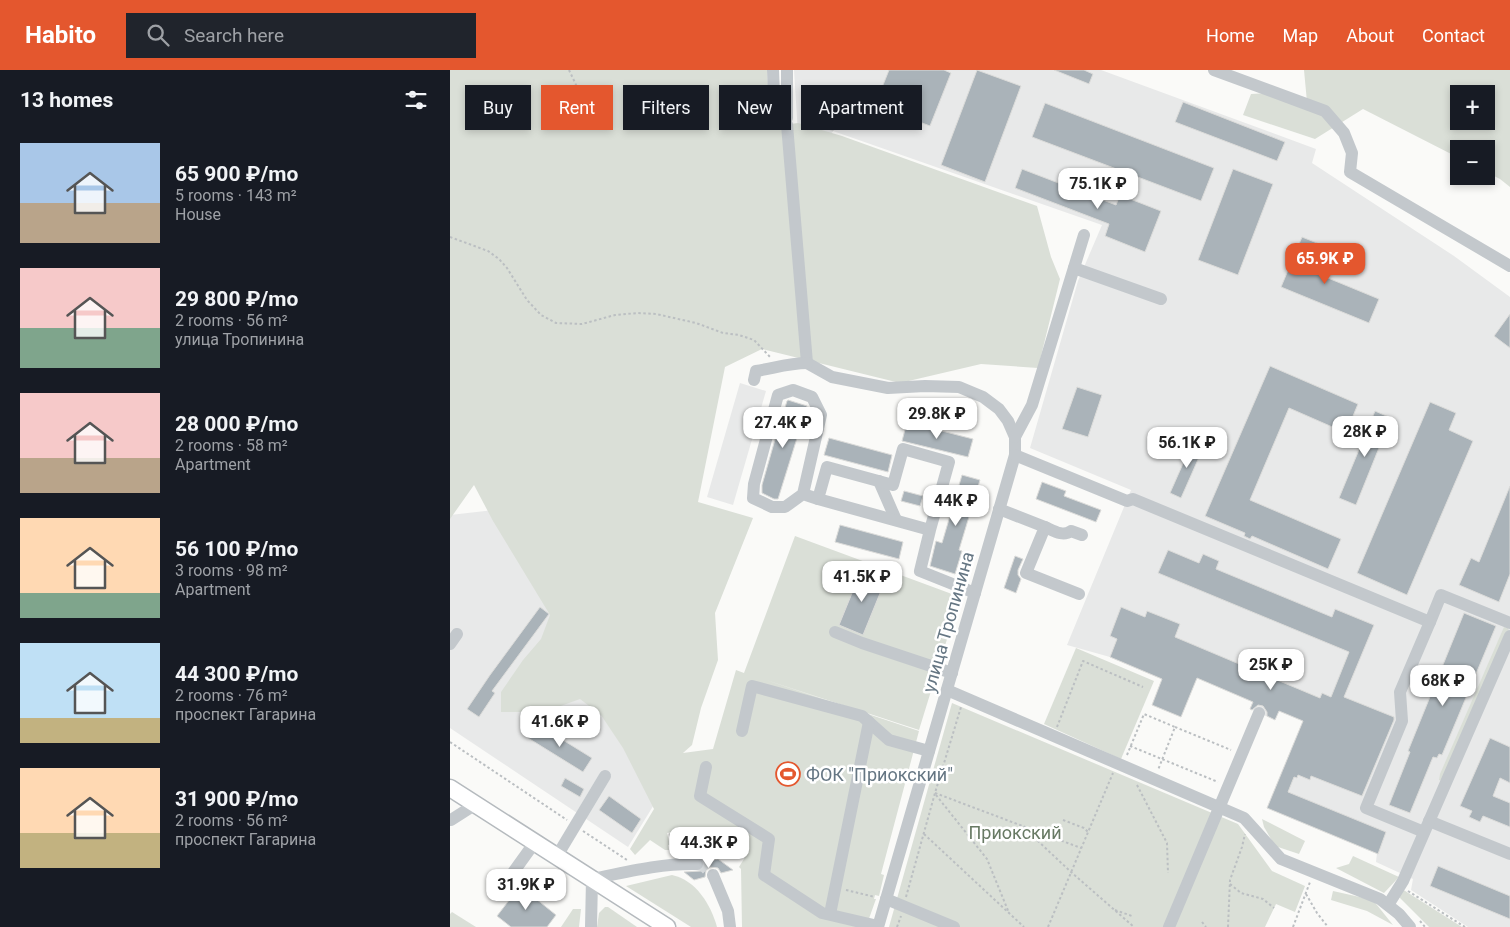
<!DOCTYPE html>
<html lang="en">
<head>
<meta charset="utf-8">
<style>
	body { margin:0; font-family:Roboto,sans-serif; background:#20242c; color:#f1f3f6; height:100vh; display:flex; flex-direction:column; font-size:19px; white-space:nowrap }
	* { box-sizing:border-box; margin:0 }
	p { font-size:16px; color:#9ea1a6 }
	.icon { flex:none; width:28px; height:28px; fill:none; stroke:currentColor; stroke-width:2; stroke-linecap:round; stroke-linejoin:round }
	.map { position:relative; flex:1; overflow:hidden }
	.drawer { display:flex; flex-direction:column; background:#171b24; width:450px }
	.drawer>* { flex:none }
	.top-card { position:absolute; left:15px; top:15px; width:475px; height:45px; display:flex; gap:10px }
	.tools { position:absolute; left:1000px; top:15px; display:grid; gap:10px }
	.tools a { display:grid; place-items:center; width:45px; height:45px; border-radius:0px; background:#171b24; box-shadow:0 2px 8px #0003; font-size:25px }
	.price { position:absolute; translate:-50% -42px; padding:0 11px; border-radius:10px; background:#fff; color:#222; font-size:16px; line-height:32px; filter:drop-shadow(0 1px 2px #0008) }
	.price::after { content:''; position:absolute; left:50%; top:30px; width:15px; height:11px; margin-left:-8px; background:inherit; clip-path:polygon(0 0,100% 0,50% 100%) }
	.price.on { background:#e4572e; color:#fff }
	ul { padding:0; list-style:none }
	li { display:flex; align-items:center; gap:15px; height:125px; padding:0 20px }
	li span { display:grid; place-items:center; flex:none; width:140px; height:100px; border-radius:0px; color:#555 }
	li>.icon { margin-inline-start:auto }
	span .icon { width:60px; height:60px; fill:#fffc; stroke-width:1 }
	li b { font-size:21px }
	h2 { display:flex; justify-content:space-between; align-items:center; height:60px; padding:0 20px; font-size:21px }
	.tag { padding:0 18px; border-radius:0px; background:#171b24; box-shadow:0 2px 8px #0003; font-size:18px; line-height:45px }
	.tag.on { background:#e4572e; color:#fff }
	header { display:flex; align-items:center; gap:30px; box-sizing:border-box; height:70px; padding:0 25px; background:#e4572e; color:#fff }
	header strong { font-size:24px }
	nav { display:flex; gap:28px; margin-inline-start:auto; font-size:18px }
	.search { width:350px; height:45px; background:#20242c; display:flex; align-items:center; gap:12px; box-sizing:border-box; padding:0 18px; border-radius:0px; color:#9ea1a6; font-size:19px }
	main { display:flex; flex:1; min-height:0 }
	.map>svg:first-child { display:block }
	.built { fill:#e8e9e9 }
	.green { fill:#dadfd7; fill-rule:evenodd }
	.building { fill:#aab3b9; stroke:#dcdcda }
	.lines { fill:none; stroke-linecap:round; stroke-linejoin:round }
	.minor-tunnel { stroke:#d5d9db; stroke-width:12; stroke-dasharray:12 6; stroke-linecap:butt }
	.major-casing { stroke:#b5babe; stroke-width:19 }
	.path { stroke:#bbbfc2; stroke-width:2; stroke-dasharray:2.5 2.5; stroke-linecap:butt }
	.minor { stroke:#c3c8cc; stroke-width:12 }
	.major { stroke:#fff; stroke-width:16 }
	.labels { text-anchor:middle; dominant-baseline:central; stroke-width:5; stroke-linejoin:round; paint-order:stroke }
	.street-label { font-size:18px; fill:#657683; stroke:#fff }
	.poi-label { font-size:18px; fill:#657683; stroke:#fff; text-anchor:start }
	.park-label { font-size:18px; fill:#687a64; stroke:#fff }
</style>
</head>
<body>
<header>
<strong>Habito</strong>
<div class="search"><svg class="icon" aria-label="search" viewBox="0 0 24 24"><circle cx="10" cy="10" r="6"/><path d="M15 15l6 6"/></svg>Search here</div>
<nav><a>Home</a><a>Map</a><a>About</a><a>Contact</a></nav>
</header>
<main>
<section class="drawer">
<h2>13 homes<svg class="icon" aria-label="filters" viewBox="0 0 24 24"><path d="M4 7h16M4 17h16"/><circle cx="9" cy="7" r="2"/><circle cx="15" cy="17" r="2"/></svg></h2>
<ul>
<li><span style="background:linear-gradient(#a9c7e8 60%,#b9a48a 0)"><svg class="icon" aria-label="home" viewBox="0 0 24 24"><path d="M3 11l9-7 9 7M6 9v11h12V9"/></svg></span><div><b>65 900 ₽/mo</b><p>5 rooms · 143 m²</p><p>House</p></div></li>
<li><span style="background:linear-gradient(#f6c9c9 60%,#7fa58c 0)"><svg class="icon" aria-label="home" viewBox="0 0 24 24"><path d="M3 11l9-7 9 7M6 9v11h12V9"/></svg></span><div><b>29 800 ₽/mo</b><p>2 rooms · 56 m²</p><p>улица Тропинина</p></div></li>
<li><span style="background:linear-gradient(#f6c9c9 65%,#b9a48a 0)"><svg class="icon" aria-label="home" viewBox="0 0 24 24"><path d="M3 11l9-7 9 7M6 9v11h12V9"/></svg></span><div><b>28 000 ₽/mo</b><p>2 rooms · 58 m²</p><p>Apartment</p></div></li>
<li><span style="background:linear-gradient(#ffd9b3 75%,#7fa58c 0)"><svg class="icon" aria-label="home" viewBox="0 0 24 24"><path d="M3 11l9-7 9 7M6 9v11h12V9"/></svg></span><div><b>56 100 ₽/mo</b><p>3 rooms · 98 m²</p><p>Apartment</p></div></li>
<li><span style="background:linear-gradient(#bfe0f5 75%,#c2b280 0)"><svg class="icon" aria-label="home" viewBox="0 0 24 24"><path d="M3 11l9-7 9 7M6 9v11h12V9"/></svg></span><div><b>44 300 ₽/mo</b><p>2 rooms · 76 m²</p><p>проспект Гагарина</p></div></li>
<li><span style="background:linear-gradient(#ffd9b3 65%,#c2b280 0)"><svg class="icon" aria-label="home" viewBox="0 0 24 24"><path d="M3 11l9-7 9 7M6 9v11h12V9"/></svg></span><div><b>31 900 ₽/mo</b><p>2 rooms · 56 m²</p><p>проспект Гагарина</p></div></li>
</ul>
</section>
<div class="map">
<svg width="1060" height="857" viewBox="0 0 1060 857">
	<rect width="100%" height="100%" fill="#fafaf8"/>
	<!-- built -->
	<g class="built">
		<polygon points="344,0 651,0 866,79 862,93 1004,186 1060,227 1060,857 1018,857 961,820 963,809 926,792 927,783 817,738 853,651 829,641 825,650 800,639 803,631 747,608 731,647 702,635 712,609 660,587 617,575 681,420 580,378 628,211 652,155 383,61 375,74 348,64"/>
		<polygon points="290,313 316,321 283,435 257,427"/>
		<polygon points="44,440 205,733 178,777 0,658 0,445"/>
	</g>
	<!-- green -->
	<g class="green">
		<polygon points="0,0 317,0 319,31 332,55 348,53 392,66 587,136 601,187 610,209 588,298 531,294 450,313 312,279 275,297 248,432 303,448 265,543 268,590 251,638 242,675 233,683 263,679 286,600 294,603 345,466 510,527 469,660 313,609 469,661 431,804 434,805 429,826 425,825 424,829 426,829 416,857 292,857 291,799 289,797 297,784 281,773 275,781 271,779 270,781 267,779 270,775 263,769 262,771 256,768 248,778 244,758 217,763 220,775 218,775 219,780 215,780 200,770 185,785 180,779 204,739 173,678 151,645 130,629 105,638 72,642 51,642 51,622 73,590 91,569 100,545 43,451 24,415 0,449"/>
		<path d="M854,0h206v117l-10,-8 -14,-7v-23h-27v9l-96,-49 -48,30 -72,-24 8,-21 18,-1 38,9zM1009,24h27v27h-27z"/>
		<polygon points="1054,557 1058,558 1059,561 992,711 989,710 990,704"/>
		<polygon points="626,578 704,611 671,689 594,654"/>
		<polygon points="502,633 788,754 822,801 855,816 845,842 826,834 815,857 439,857"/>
		<polygon points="812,749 855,771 849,784 825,776 814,757"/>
		<polygon points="903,786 949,807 934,823 886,798 899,794"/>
		<path d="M222,805c24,5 39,30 45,52h-26l-65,-41z"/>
		<polygon points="952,819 1012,857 979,857 948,826"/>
		<polygon points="883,821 923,830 943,855 917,841 881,830"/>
		<polygon points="155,837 158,837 187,857 147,857 149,843"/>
		<polygon points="123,839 131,839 129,857 111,857"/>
		<polygon points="2,842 26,857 0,857 0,844"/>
	</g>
	<!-- building -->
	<g class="building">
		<polygon points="439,0 494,0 501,3 480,56 425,35"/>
		<polygon points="527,0 571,16 535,112 491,95"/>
		<polygon points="604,0 634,0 643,4 639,14"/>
		<polygon points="364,18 395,30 383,61 353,49"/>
		<polygon points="733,32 835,72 827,91 725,52"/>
		<polygon points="595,33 764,98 751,131 582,67"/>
		<polygon points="572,99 666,135 670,125 711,141 695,182 655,166 659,154 565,118"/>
		<polygon points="783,99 823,114 788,205 748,190"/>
		<polygon points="852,167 872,175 861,201 929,229 919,253 831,217"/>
		<polygon points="1060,244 1060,278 1044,266"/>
		<polygon points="820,296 908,334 896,363 839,338 800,430 891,469 878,499 802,466 800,469 794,466 795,463 755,446"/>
		<polygon points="627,317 652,325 638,367 612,359"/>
		<polygon points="338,330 357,336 328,429 324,429 312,423 312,415 324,373 337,331"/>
		<polygon points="980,332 1006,343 999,360 1023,371 957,525 907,503"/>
		<polygon points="925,341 941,348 906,435 889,428"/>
		<polygon points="457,352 523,369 518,387 452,371"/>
		<polygon points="379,368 442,385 438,402 374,385"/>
		<polygon points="743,371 754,376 731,428 720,423"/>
		<polygon points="512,405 530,410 509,480 512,481 505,504 480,496 486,471 492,473"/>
		<polygon points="592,412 616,421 614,426 651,440 646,452 586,429"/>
		<polygon points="1060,416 1060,504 1049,532 1009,515 1021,488 1029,492"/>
		<polygon points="454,421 473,426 470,436 451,431"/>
		<polygon points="390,455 453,472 449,489 385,472"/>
		<polygon points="718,480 749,493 753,484 769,491 766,499 882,547 885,539 924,555 894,627 944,647 944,650 912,726 861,706 860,710 848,705 847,708 844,707 838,722 936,762 928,784 817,738 853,651 829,641 825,650 817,646 817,642 813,636 808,635 802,640 800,639 803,632 747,608 731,647 702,635 712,609 660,587 667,569 660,566 671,537 695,547 697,541 730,554 725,567 870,628 872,623 881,627 899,582 708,503"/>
		<polygon points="565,486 573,489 568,500 568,505 571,509 566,523 554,518"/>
		<polygon points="411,501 435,511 413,565 389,555"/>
		<polygon points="90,537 99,544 42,621 45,623 29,647 17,639 40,605"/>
		<polygon points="1014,543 1046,556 992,685 989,684 987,688 983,687 960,743 939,735 960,682 958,681"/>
		<polygon points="87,654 142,688 133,702 78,668"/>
		<polygon points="1040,668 1060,677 1060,713 1050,708 1043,726 1060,733 1060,757 1033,746 1030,752 1019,747 1022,741 1010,736"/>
		<polygon points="115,708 134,719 130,727 111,716"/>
		<polygon points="159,726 191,749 182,763 149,740"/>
		<polygon points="241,759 245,776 223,781 219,764"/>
		<polygon points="268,789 283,800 271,803 268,798 260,797 256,800 255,807 244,810 234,802 251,801 254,798 255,792"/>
		<polygon points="988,796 1060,826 1060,849 980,816"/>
		<polygon points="70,816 106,845 97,857 61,857 47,846"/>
	</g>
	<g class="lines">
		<!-- minor-tunnel -->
		<polyline class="minor-tunnel" points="247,794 253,795 263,805"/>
		<!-- major casing -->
		<g class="major-casing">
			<polyline id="major" points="0,718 217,857"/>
		</g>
		<!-- path -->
		<g class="path">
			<polyline points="119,0 128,19"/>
			<polyline points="0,167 38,181 49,189 57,198 77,230 91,245 106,253 132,254 165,245 188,243 206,244 246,253 273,263 289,265 304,270 321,288"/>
			<polyline points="607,657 633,591 693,617"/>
			<polyline points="725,657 781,680"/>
			<polyline points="0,672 117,750"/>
			<polyline points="680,676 768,712"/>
			<polyline points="677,685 694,644 725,657 708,700"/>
			<polyline points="687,715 717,773 718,803"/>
			<polyline points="485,723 631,778"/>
			<polyline points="486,725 537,789 559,843"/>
			<polyline points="613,750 634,758 638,762"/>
			<polyline points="573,757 621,802 684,857"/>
			<polyline points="133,761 177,790"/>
			<polyline points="474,764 574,857"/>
			<polyline points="780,814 791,823 813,829 824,838"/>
			<polyline points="396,820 425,827"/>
			<polyline points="958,821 1015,857"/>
			<polyline points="856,824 867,843 878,857"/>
			<polyline points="456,827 485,723 511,637"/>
			<polyline points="665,840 682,846 682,845"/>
			<polyline points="970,851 975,857"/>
			<polyline points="752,852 756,857"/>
			<polyline points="447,857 451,846"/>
			<polyline points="598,857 663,703"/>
			<polyline points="778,857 780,810 792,777 795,764"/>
			<polyline points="843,857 860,812"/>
		</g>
		<!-- minor -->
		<g class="minor">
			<polyline points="323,0 324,25 337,55 357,293"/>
			<polyline points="764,0 875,41 894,63 902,83 900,102 1060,196"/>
			<polyline points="337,48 337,0"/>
			<polyline points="624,198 711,229"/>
			<polyline points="357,293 382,307 438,318 475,316 509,317 533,327 549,339 558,351 565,367 565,385 428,857"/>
			<path d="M304,310l2,-9c18,-3 34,-8 51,-8"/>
			<polyline points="565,367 582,335 634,165"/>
			<polyline points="565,385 677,431 683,429 980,552 991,525 1060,553"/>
			<polyline points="429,411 446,450"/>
			<polyline points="353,424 335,437 322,437 303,428 304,414 328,325 343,320 362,327 371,345 353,424 368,429"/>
			<polyline points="549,439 595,457 576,503 629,524"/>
			<path d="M595,457c9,4 18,10 26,4l11,4"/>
			<polyline points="480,460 368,429 377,397 443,415 453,379 499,392 480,460 470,501 525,523"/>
			<polyline points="385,562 412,573 502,603"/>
			<polyline points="0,574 7,564"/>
			<polyline points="497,620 794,748 831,789 930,829 949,844 960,857"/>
			<polyline points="292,661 302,616 412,646 439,670 479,681"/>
			<polyline points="256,697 250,726 319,769 314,805 372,843 428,856"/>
			<polyline points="0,750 1,750 26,734"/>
			<polyline points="979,751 1060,784"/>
			<polyline points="974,762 916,738 952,651 950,622 980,552"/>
			<polyline points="107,786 155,706"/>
			<polyline points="263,805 278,841 280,857"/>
			<polyline points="47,825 85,772"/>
			<polyline points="436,829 504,857"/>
			<polyline points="938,835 953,811 1060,566"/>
			<polyline points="380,844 419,652"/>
			<path d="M141,857l1,-48c34,-7 70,-16 105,-15"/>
			<polyline points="719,857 809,643"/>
		</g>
		<!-- major -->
		<use href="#major" class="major"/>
	</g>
	<!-- icons -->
	<defs>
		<g id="stadium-ring" transform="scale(1.25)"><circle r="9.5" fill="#fff" stroke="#e4572e" stroke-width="1.5"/><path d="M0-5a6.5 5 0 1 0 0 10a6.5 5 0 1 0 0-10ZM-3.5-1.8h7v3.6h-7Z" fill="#e4572e"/></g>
	</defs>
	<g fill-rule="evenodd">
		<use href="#stadium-ring" x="338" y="704"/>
	</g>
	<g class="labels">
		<!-- street labels -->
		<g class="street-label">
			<text transform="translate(498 552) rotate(-74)">улица Тропинина</text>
		</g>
		<!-- poi labels -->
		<g class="poi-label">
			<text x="356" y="704">ФОК "Приокский"</text>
		</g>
		<!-- park labels -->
		<g class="park-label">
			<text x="565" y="762">Приокский</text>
		</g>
	</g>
</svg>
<div class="tools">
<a>+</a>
<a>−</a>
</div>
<b class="price" style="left:648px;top:140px">75.1K ₽</b>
<b class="price on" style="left:875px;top:215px">65.9K ₽</b>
<b class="price" style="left:487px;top:370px">29.8K ₽</b>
<b class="price" style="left:333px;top:379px">27.4K ₽</b>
<b class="price" style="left:915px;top:388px">28K ₽</b>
<b class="price" style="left:737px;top:399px">56.1K ₽</b>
<b class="price" style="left:506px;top:457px">44K ₽</b>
<b class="price" style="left:412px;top:533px">41.5K ₽</b>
<b class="price" style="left:821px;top:621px">25K ₽</b>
<b class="price" style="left:993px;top:637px">68K ₽</b>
<b class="price" style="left:110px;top:678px">41.6K ₽</b>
<b class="price" style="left:259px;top:799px">44.3K ₽</b>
<b class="price" style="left:76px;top:841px">31.9K ₽</b>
<div class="top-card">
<a class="tag">Buy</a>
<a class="tag on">Rent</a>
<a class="tag">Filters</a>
<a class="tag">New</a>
<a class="tag">Apartment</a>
</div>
</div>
</main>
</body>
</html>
